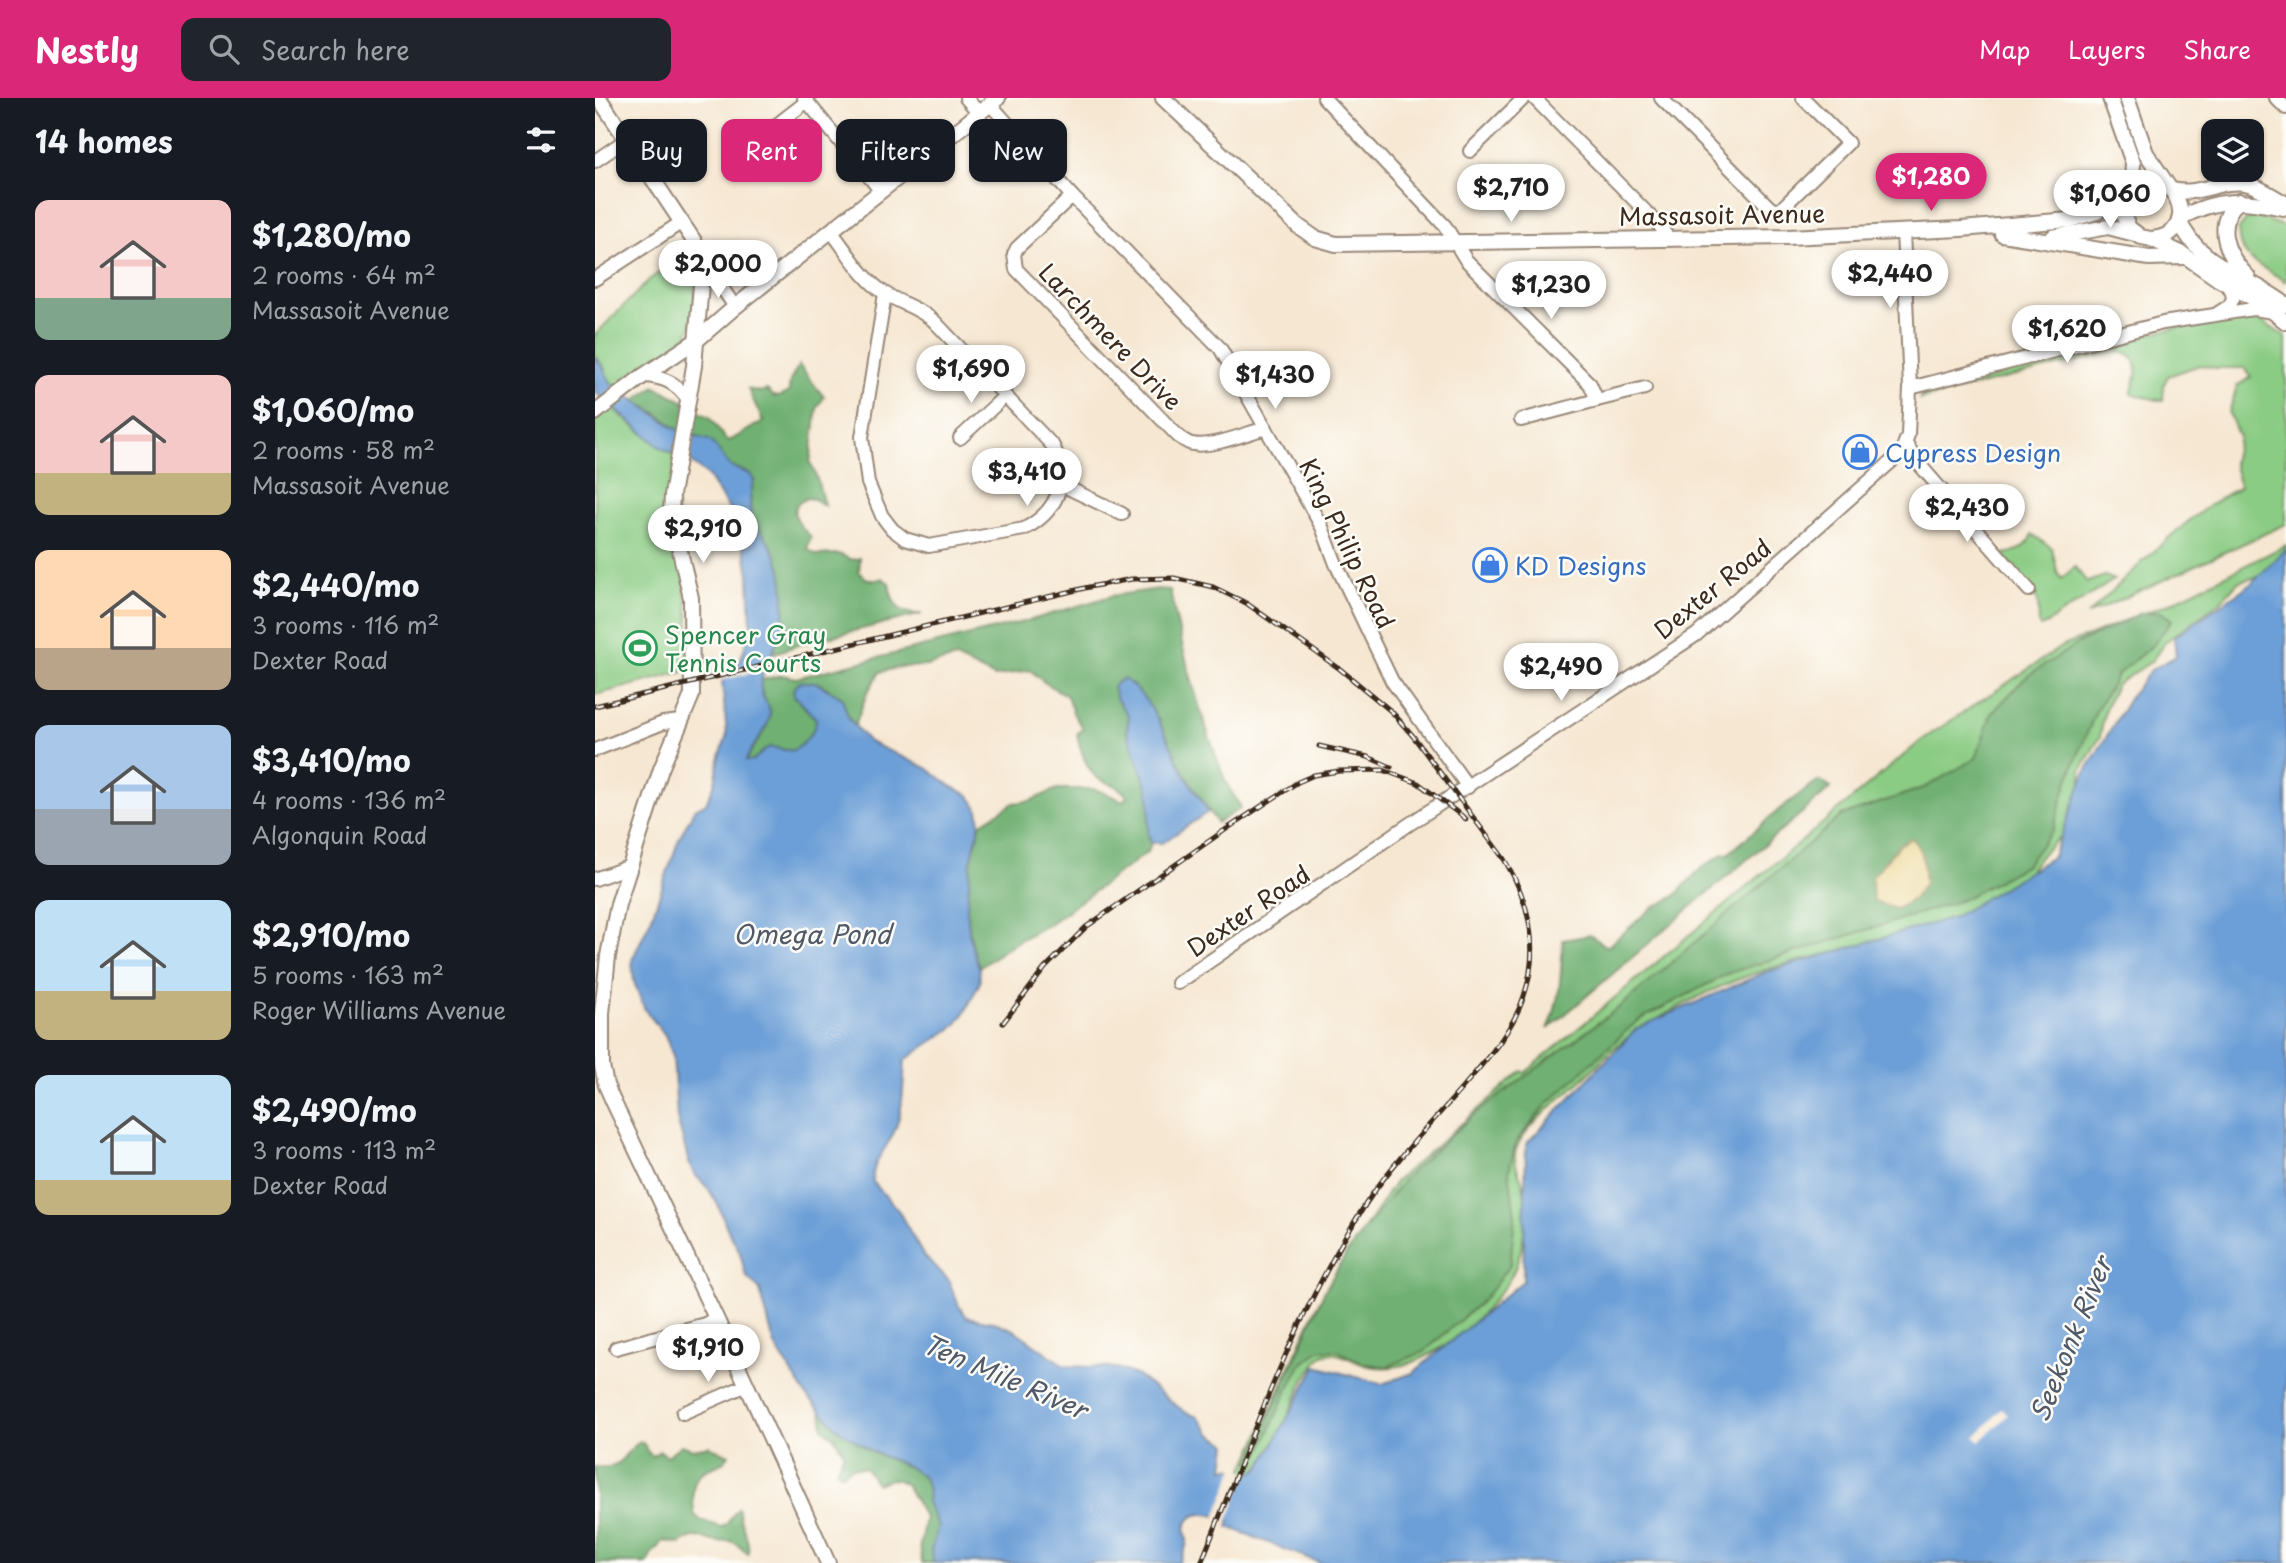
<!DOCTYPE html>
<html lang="en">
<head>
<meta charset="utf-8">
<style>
	body { margin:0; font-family:"Playpen Sans",sans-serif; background:#20242c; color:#f1f3f6; height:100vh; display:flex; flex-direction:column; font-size:26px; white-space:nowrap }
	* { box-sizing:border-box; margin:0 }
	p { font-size:23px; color:#9ea1a6 }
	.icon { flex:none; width:38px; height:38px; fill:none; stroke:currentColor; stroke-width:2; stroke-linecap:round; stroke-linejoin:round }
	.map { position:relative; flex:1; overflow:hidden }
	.sheet { display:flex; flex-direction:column; background:#171b24; width:595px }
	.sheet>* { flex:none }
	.top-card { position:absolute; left:21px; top:21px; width:665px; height:63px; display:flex; gap:14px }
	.fabs { position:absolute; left:1606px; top:21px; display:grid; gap:14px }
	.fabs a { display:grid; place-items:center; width:63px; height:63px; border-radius:14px; background:#171b24; box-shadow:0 2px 5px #0004; font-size:35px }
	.price { position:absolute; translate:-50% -60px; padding:0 16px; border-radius:24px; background:#fff; color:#222; font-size:23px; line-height:46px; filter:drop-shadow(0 2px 4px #0008) }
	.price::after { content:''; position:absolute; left:50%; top:42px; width:21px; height:16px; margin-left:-10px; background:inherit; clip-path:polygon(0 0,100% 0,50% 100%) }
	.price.current { background:#db2777; color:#fff }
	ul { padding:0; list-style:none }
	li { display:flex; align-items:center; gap:21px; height:175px; padding:0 35px }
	li span { display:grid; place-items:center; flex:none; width:196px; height:140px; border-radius:14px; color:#555 }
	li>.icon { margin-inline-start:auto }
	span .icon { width:84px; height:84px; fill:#fffc; stroke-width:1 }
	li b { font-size:30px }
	h2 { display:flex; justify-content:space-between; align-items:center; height:84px; padding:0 35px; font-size:30px }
	.pill { padding:0 24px; border-radius:14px; background:#171b24; box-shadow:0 2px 5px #0004; font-size:24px; line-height:63px }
	.pill.current { background:#db2777; color:#fff }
	header { display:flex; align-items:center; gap:42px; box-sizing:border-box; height:98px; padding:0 35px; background:#db2777; color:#fff }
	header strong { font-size:33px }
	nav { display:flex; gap:38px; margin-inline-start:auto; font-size:24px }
	.search { width:490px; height:63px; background:#20242c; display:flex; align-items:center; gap:18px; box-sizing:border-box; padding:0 24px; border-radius:14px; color:#9ea1a6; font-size:26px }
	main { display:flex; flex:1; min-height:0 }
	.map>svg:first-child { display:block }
	.green { fill:#8bcc84; stroke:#637b51; stroke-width:2; fill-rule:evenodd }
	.forest { fill:#70b072; stroke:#566d48; stroke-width:2 }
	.sand { fill:#eeda9e; stroke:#94825e; stroke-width:2 }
	.water { fill:#6c9fd7; stroke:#54647a; stroke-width:2 }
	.pier { fill:#f6e7d2 }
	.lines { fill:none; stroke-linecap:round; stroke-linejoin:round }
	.minor-casing { stroke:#988878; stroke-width:16 }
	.major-casing { stroke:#988878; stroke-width:18 }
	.minor { stroke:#fff; stroke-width:12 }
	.major { stroke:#fff; stroke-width:14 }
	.rail-casing { stroke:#3b2a1e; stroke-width:5 }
	.rail { stroke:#fdfcf7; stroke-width:2.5; stroke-dasharray:8; stroke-linecap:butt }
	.labels { text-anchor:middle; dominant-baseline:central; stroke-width:5; stroke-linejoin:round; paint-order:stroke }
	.street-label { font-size:24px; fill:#3b2a1e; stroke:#fdfcf7 }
	.shop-label { font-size:24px; fill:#366cbe; stroke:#fdfcf7; text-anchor:start }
	.leisure-label { font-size:24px; fill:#27864d; stroke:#fdfcf7; text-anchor:start }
	.water-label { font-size:26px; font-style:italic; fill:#4f5968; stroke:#fdfcf7 }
</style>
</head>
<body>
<header>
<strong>Nestly</strong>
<div class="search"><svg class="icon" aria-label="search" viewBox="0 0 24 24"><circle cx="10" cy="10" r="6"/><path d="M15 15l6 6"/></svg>Search here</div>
<nav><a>Map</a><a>Layers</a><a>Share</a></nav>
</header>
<main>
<section class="sheet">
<h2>14 homes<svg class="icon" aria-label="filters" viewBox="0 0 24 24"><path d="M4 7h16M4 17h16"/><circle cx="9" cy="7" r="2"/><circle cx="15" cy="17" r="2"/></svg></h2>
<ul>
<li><span style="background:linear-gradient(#f6c9c9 70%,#7fa58c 0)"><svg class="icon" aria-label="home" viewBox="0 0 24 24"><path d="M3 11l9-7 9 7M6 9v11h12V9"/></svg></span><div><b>$1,280/mo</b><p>2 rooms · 64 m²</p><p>Massasoit Avenue</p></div></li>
<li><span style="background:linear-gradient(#f6c9c9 70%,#c2b280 0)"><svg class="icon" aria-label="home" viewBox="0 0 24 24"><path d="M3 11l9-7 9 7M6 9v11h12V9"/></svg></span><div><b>$1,060/mo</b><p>2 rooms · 58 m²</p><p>Massasoit Avenue</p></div></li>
<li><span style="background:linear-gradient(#ffd9b3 70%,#b9a48a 0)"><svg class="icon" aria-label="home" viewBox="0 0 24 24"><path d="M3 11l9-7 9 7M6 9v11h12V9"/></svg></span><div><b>$2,440/mo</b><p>3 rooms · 116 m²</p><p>Dexter Road</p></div></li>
<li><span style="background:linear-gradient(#a9c7e8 60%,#9aa5b1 0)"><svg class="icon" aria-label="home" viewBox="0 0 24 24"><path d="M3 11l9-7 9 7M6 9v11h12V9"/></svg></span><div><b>$3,410/mo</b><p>4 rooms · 136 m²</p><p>Algonquin Road</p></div></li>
<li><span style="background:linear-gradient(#bfe0f5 65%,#c2b280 0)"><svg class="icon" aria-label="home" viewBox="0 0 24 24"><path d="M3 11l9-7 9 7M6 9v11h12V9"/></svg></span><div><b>$2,910/mo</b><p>5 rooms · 163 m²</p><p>Roger Williams Avenue</p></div></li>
<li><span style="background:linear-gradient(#bfe0f5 75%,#c2b280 0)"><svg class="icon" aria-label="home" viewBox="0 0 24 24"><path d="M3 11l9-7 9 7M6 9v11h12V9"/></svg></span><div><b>$2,490/mo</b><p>3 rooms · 113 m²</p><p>Dexter Road</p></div></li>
</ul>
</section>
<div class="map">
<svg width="1691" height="1465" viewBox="0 0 1691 1465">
	<rect width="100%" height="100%" fill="#fdfcf7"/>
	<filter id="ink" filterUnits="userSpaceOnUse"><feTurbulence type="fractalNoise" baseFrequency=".0143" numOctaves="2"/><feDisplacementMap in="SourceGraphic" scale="14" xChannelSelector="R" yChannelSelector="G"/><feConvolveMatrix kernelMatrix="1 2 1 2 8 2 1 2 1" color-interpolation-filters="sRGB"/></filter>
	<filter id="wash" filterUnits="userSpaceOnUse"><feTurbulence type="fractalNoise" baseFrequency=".00686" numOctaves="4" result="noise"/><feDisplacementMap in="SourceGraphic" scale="28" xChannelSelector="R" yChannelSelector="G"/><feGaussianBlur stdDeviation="1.57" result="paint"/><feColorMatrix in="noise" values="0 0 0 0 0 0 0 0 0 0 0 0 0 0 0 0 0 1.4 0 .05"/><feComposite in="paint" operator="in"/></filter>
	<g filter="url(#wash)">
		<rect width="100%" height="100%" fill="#f6e7d2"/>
		<!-- green -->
		<g class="green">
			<path d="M1662,119l29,10v55c-20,-15 -51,-22 -47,-53l8,-10z"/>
			<path d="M93,153c9,20 11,72 -4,88l-69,48 -8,-8 -3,-12 -9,-10v-22l54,-55z"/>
			<path d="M1655,216l36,23v187l-199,91c48,-44 95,-98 153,-128l-7,-25 6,-25 -10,-24 8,-27 14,-9 -6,-9h-30l-15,-3 -32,11 -4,8 -1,17 -32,-7c7,-20 13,-43 -17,-42l-196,48 11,-10 227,-58z"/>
			<polygon points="11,305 66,350 85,360 80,397 99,571 0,597 0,311"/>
			<path d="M1437,436l20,14 5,23 4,8 14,-12 12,15 18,-6 9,4 -73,47 -2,-2 -1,-24 -35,-47c12,-1 27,-8 29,-20z"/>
			<path d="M1691,447v6l-26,25 -22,6 -18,20 -55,40 -13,19 -36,24 -11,24 -5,28 -19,33v11l51,-87 -96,212 -209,50c-64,9 -128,36 -182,71 -8,5 -19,10 -26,17 -15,12 -27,28 -42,40 -16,14 -56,46 -61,66 -4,12 4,23 7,35 7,27 0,75 -16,98 -28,40 -85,94 -138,83 -13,-2 -33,-18 -46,-11 -4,2 -7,8 -10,12 -24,31 -30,87 -64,108l-7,-2 74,-165 22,-40 58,-87 126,-110 3,2 397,-333 139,-93 111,-45zM1465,739l-7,20 -25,15 16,-20z"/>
		</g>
		<!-- forest -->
		<g class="forest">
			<path d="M204,267l25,32 -7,11 -7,55c9,13 9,30 15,43l-11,-7 -7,-1 -10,6 -3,9 7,14 10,10 -4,12 10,6 22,-1 13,6 8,-2 -1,14c7,8 14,11 23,6l7,5c3,22 10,32 33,31l-121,30 -29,10c1,-5 5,-10 6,-14 4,-14 5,-63 1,-76 -11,-39 -39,-34 -25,-84l-13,-10 -10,-3 -35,-31 -16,-5 -25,-19 -21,-11 21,-15 34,18v3h6l6,6 9,4 16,23h5l32,-19 -15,-32 12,3 7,-2 6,6 6,1 10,-5 1,-11z"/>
			<path d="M563,491l12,1c13,65 31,129 55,190 4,10 12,19 16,28l-24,15 -32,-48 -28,-57 -26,-35 -14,17 12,16 -2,15 20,55 3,15 -2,33 3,9 -3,9 -96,70 -41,23 -32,23c-12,-35 -17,-72 -8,-108 3,-12 7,-23 9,-36l34,-21 16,-2 27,-12h38l28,12 4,-5c-11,-13 -15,-10 -28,-17 -12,-7 -19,-31 -22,-45l6,-5 -10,-16 -6,-17 -23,-14 -14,-12 -35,7 -39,-19 -30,8 -25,1 -21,5 -13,21 -12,32c-20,-17 -9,-31 -40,-43l-20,15 21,22c1,9 -13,28 -23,31 -7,2 -16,-3 -24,-3l-17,14h-6c6,-17 24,-30 23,-50 -1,-10 -10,-13 -8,-31l21,-5 14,3 235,-58 80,-24z"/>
			<polygon points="1566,514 1577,522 1559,546 1523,576 1501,613 1473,682 1458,732 1430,768 1367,802 1134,875 1042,923 952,1006 921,1044 914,1073 920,1118 915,1167 889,1201 829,1254 791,1269 767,1265 742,1252 724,1252 706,1267 691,1295 660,1366 655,1364 729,1194 753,1153 811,1079 876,1019 1027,907 1246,718 1331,689 1381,660 1396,616 1432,578 1484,545 1546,515"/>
			<path d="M1225,683l11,7 -283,241c13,-29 13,-58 15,-89l27,-5 17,12 45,-39 22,-11 24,-26 26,-18 3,2 54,-47 35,-26z"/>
			<path d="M226,1312l17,19 37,24 32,13 17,11 3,5 3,27 8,17 -7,25 3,12h-12l-2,-19 5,-26 -19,-33 -8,-5 -7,-1 -14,5c-5,-4 -6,-11 -12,-16l-13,-1 -10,7 -6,-4 8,-17 -10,-16 -11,-8z"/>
			<path d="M45,1344l4,2 3,7 5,5 8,-5 7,5 14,-11 12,4 16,-3 20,9c-5,8 -10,10 -18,13 -23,7 -18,28 -17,46l6,6 21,7 5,-2 12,-17c2,4 1,8 2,11 4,12 10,22 8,35 -4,-3 -9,-8 -13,-11 -7,-4 -10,-1 -17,-1 -15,-1 -21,-12 -37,2l-18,-3 -12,14 -3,8h-53v-96c31,3 23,-12 45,-25z"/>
		</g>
		<!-- sand -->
		<polygon class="sand" points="1317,740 1327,755 1330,785 1318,801 1301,811 1278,803 1277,779 1304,747"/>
		<!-- water -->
		<g class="water">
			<path d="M0,259c10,9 10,20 20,30l65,44 31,10 20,26 19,7 4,6c-13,44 8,43 23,78 6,14 7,34 7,49 2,26 -15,46 -22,71 -6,19 9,24 8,35 -1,18 -19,32 -24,48h6l17,-14c8,0 17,5 24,3 10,-3 24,-22 23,-31l-23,-25 1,-6 6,-6h15l27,16 7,21 20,23 58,26 24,18 19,10 8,13 2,15 -9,37 -4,47 3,31 9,29 1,14 -16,32 -9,12 -50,34c-2,23 -1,50 -11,72 -7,16 -24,32 -21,50l25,28 25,45 25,24 11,27 8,11 30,6 17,7 51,36 52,2 21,8 47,36 13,5 12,16 17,11 -3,25 7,-1 16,7 13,-7 56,-102 66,18 31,-11 110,-92 3,-137 111,-116 129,-56 188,-55 99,-60 33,-86 46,-77 19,-24 25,-14 -2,-19 78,-54 34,-34v1014h-966l-92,-36 2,-6c-13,-5 -37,-15 -44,5 -2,5 1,10 1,16 -1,7 -5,14 -8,21h-245l-3,-12 7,-25 -11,-24 1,-12 -4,-13 -17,-11 -32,-13 -37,-24 -32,-34 -27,-43 -5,-9 -14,-53 -14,-14 -7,-26 -10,-17 -11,-28 -10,-17 -14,-14 -5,-11 -12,-45 -4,-62 -8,-21 -20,-25 -11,-28 -2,-22 19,-41 28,-80 15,-29 12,-7 9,-20 4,-24 8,-24 -5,-54 3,-8 15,-12 11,-32 -2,-56 -8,-40 -5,-13 -29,-45 -19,-15 -27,-12 -66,-56z"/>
			<path d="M529,581c30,19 45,66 61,96 7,13 17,23 23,37l-46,31h-11l-3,-9 2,-33 -3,-15 -20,-55 2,-15 -12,-16 -4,-12 4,-6z"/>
		</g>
		<!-- pier -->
		<g class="pier">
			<polygon points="177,565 175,570 124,583 125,578"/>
			<polygon points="1407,1311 1413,1317 1385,1344 1380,1339"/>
			<polygon points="640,1369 652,1374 632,1425 620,1420"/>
		</g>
	</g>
	<g filter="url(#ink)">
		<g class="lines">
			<!-- minor casing -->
			<g class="minor-casing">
				<g id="minor">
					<polyline points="209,0 285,92"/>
					<polyline points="371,0 384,15"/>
					<polyline points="729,0 850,128 871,162 995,286 1002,302 1050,290"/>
					<polyline points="939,0 1065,128 1073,140"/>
					<polyline points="1066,0 1175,110 1184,113 1253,45 1208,0"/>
					<polyline points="1681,0 1691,10"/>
					<polyline points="395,6 477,98 625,250 727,429 741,466 797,583 873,689"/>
					<polyline points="875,53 929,0"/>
					<polyline points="143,57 211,4"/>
					<polyline points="0,63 32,41"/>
					<path d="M477,98l-55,52 -3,6 2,15 162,167c4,3 10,8 15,8 18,4 54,-11 73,-16"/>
					<path d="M236,133c16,20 32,49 55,63 16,10 33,14 48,27l119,125c18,34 4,66 -29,83l-95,17 -24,-7 -13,-10 -10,-13 -14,-33 -6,-46 23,-143"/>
					<polyline points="107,160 140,209"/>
					<polyline points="0,181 87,124"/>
					<polyline points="1623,215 1634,208 1638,201 1637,193 1629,184"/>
					<path d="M48,278c22,1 34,7 46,25"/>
					<polyline points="1315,290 1568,225 1658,211 1679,214"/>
					<polyline points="926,322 1002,302"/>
					<polyline points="365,340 410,298"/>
					<polyline points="1311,345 1323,365 1434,492"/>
					<polyline points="467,387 527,416"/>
					<polyline points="0,652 68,625 86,623"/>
					<polyline points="0,781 33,769"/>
					<polyline points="583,885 813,727 1101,537 1306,355 1313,337 1315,290 1308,133"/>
					<polyline points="21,1250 110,1226 121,1220"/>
					<polyline points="88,1315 152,1287"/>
				</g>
			</g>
			<!-- major casing -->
			<g class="major-casing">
				<g id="major">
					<polyline points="4,0 99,143 107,160 107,175 99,268 77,397 76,415 96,500 97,597 66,671 23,806 13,858 7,915 7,968 11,987 18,1003 121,1220 233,1465"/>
					<polyline points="568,0 703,128 720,140 741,146 1193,139 1366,131 1474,122 1501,114 1532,98"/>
					<polyline points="1515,0 1538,65 1537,85 1528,110 1529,119 1534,130 1546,139 1556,141 1586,155 1623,181 1667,205 1691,224"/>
					<polyline points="1532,0 1551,55 1573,88"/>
					<path d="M1577,92c26,7 48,-11 73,-7 14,3 28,14 41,21"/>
					<path d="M1534,95c40,-42 80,42 22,46"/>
					<path d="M1644,103c-27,23 -12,55 9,76"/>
					<path d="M1585,120c37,-20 62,-19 103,-10"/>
					<path d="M1584,122c18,45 72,57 107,85"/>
					<polyline points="1407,136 1554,160 1589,159"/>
					<polyline points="1458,139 1513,129 1540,136"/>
					<polyline points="0,315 48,278 102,242 140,209 403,0"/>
				</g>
			</g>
			<!-- minor -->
			<use href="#minor" class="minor"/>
			<!-- major -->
			<use href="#major" class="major"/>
			<!-- rail casing -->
			<g class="rail-casing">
				<g id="rail">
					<path d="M0,608l494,-119 43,-8 42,-1 39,9 33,16 94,66 52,43 21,24 91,123c26,42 36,90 20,137 -11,33 -33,58 -55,84 -34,40 -73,78 -102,122 -73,112 -116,238 -166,361"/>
					<polyline points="724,648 773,659 796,669"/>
					<polyline points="408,925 450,870 491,829 630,732 703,684 719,677 744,673 788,672 823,685 871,721"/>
				</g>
			</g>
			<!-- rail -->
			<use href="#rail" class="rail"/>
		</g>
	</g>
	<!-- icons -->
	<defs>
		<g id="shop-ring" transform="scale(1.75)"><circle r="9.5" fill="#fdfcf7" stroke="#3f7fe0" stroke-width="1.5"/><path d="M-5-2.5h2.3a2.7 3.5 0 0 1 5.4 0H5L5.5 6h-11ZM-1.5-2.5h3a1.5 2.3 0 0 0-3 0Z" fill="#3f7fe0"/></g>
		<g id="stadium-ring" transform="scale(1.75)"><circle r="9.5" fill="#fdfcf7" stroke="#2e9e5b" stroke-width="1.5"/><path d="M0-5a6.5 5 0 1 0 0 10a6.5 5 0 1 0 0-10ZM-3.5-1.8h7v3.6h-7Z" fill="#2e9e5b"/></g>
	</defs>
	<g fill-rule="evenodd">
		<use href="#shop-ring" x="1265" y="354"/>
		<use href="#shop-ring" x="895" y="467"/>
		<use href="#stadium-ring" x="45" y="550"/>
	</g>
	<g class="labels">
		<!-- street labels -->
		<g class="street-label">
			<text transform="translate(1127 116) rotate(-1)">Massasoit Avenue</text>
			<text transform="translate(516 238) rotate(46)">Larchmere Drive</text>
			<text transform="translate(753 445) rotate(64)">King Philip Road</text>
			<text transform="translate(1117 490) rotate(-39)">Dexter Road</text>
			<text transform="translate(653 812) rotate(-34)">Dexter Road</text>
		</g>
		<!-- shop labels -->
		<g class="shop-label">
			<text x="1290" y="354">Cypress Design</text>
			<text x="920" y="467">KD Designs</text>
		</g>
		<!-- leisure labels -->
		<g class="leisure-label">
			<text x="70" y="536">Spencer Gray<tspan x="70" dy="28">Tennis Courts</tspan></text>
		</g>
		<!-- water labels -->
		<g class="water-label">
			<text x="217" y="835">Omega Pond</text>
			<text transform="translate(1475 1241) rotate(-68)">Seekonk River</text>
			<text transform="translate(410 1278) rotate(23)">Ten Mile River</text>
		</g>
	</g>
</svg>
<div class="fabs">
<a><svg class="icon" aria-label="layers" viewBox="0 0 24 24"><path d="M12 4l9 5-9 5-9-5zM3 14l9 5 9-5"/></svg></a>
</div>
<b class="price current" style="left:1336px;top:115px">$1,280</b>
<b class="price" style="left:916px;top:126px">$2,710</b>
<b class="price" style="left:1515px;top:132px">$1,060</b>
<b class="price" style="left:123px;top:202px">$2,000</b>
<b class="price" style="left:1295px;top:212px">$2,440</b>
<b class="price" style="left:956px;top:223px">$1,230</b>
<b class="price" style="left:1472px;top:267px">$1,620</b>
<b class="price" style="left:376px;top:307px">$1,690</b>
<b class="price" style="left:680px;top:313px">$1,430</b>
<b class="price" style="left:432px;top:410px">$3,410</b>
<b class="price" style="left:1372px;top:446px">$2,430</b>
<b class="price" style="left:108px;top:467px">$2,910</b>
<b class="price" style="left:966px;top:605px">$2,490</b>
<b class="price" style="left:113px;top:1286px">$1,910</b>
<div class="top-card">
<a class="pill">Buy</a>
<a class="pill current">Rent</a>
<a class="pill">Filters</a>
<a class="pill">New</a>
</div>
</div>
</main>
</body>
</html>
